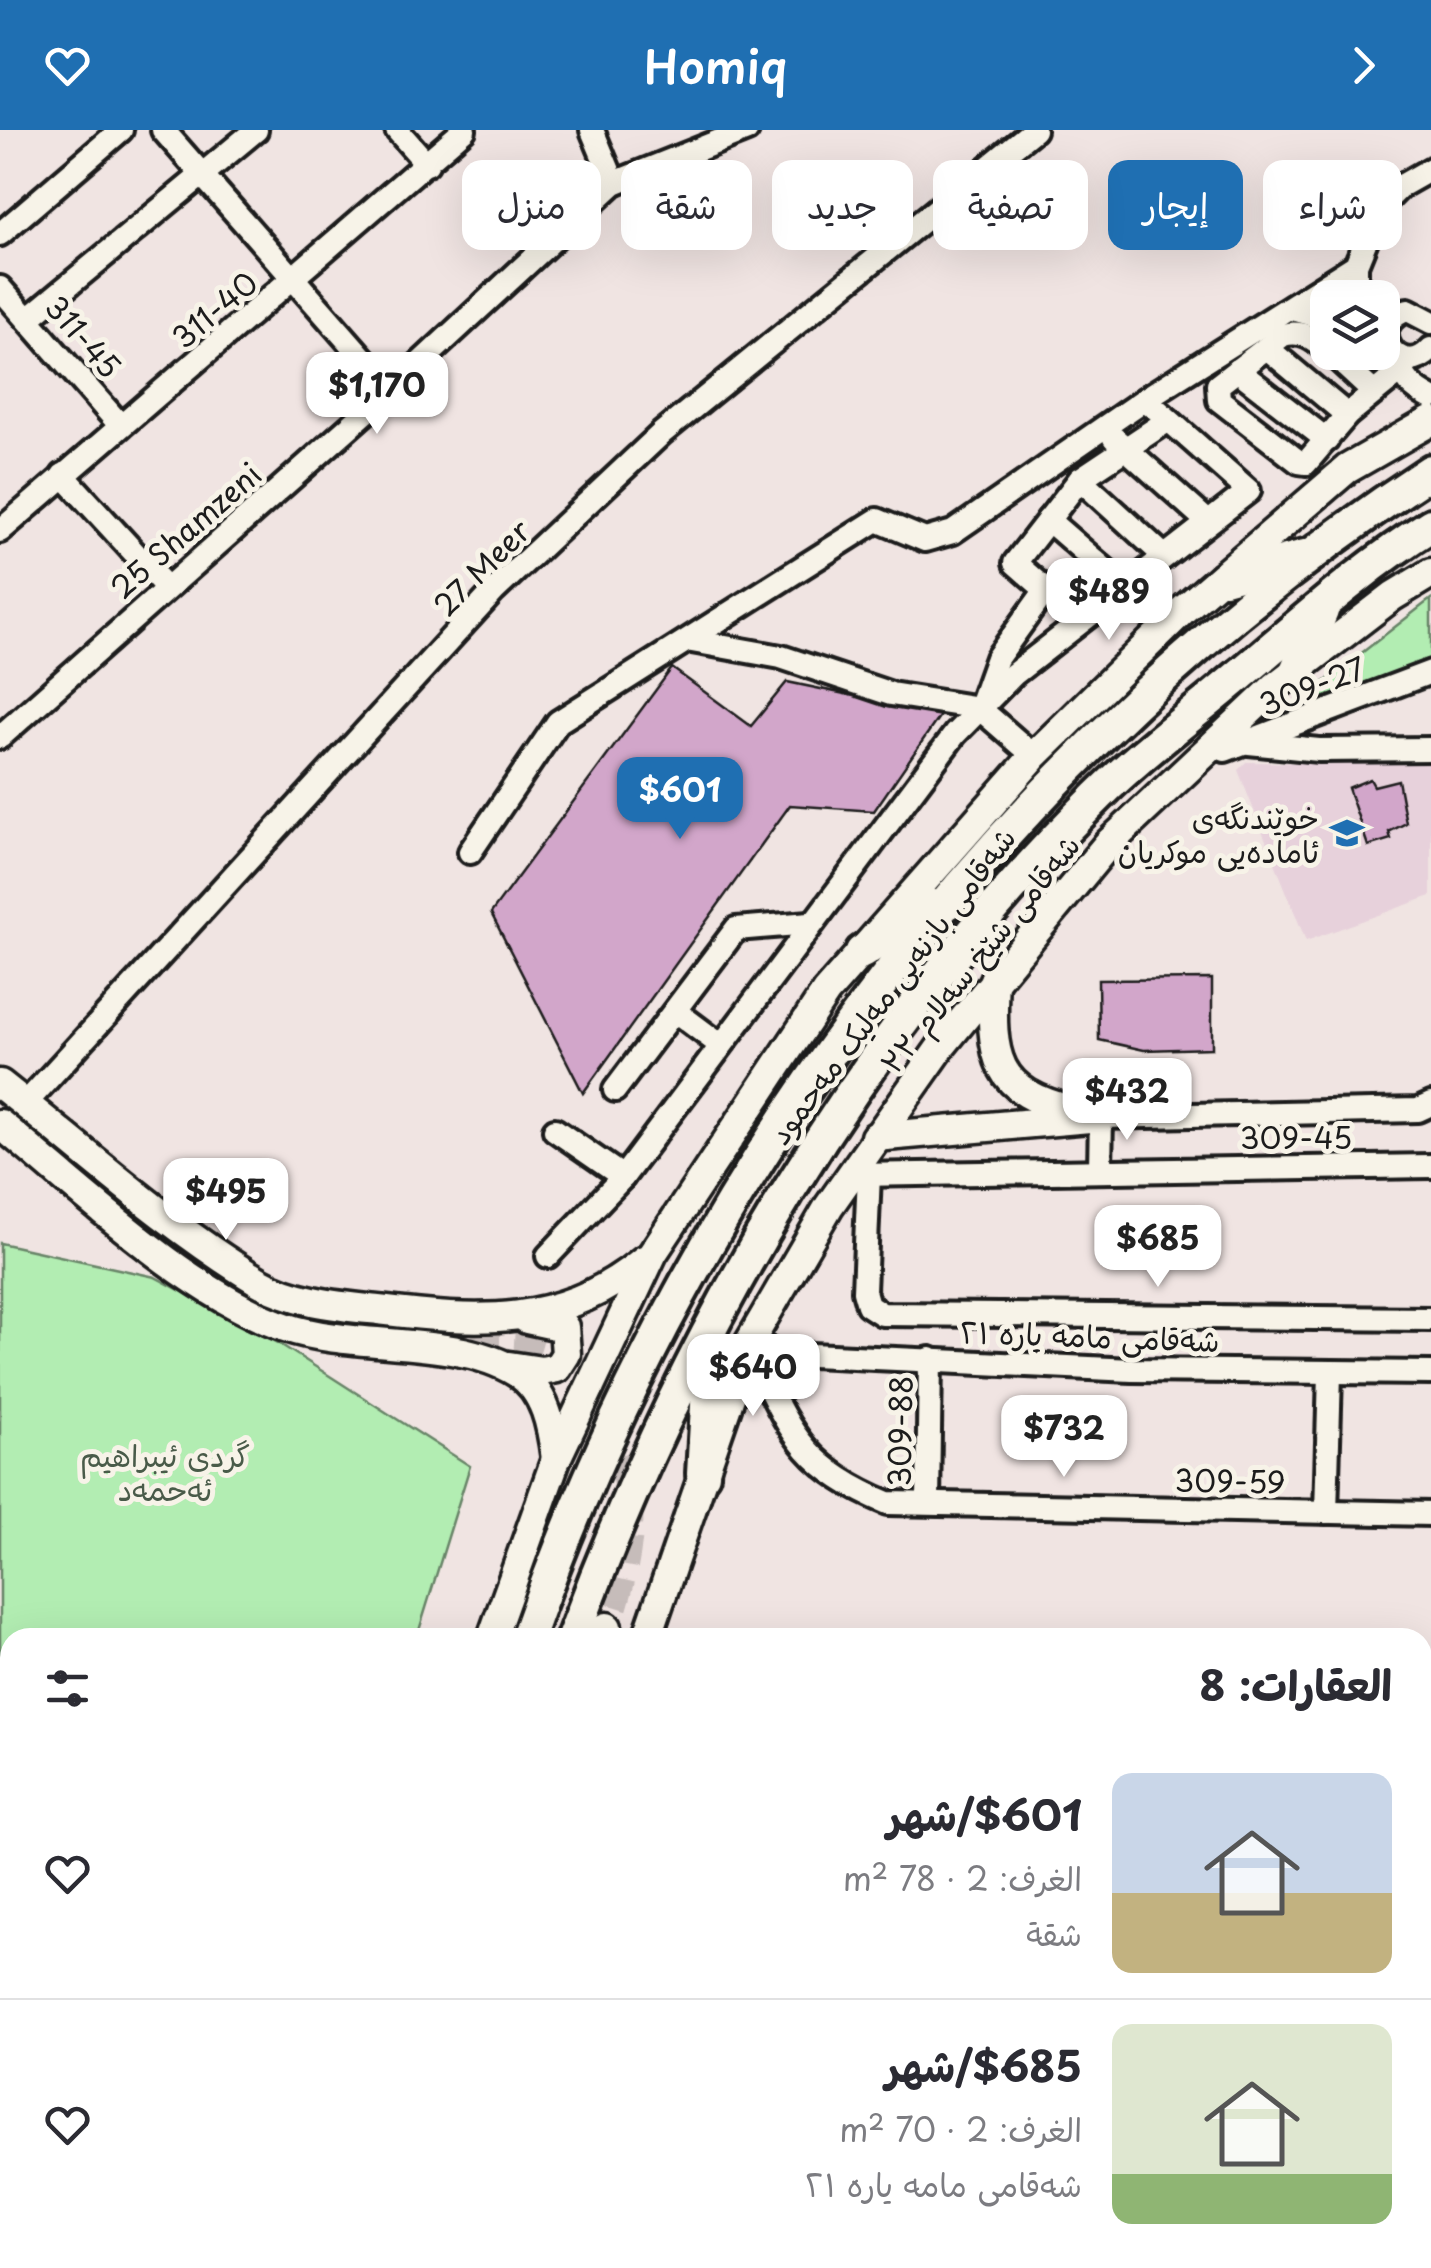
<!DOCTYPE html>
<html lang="ar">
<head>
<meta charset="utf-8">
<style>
	body { margin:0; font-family:"Playpen Sans","Playpen Sans Arabic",sans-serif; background:#f2f2f3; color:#2b2b33; direction:rtl; height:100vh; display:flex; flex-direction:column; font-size:38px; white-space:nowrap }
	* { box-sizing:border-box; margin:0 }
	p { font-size:32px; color:#7c7c81 }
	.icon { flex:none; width:55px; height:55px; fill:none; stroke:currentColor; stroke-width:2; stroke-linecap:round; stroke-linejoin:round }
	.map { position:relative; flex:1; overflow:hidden; direction:ltr }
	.panel { position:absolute; left:0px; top:1498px; width:1432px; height:642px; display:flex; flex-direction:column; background:#fff; border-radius:30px 30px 0 0; box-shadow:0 10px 40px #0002; direction:rtl }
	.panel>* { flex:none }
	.guide { position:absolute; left:30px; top:30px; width:1372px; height:90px; direction:rtl; display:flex; gap:20px }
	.buttons { position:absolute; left:1310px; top:150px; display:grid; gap:20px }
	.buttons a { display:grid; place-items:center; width:90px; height:90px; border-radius:20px; background:#fff; box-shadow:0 10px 40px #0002; font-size:50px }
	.price { position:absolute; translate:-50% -85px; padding:0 22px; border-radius:20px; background:#fff; color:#222; font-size:32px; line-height:65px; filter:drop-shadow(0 2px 5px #0008) }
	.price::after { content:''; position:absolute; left:50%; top:60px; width:30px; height:22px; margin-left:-15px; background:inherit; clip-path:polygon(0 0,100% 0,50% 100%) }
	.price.on { background:#1f6fb2; color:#fff }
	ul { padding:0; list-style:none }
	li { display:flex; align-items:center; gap:30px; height:250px; padding:0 40px }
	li+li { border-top:2px solid #e1e1e2 }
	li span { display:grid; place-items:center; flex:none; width:280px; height:200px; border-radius:20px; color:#555 }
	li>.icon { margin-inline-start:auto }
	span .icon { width:120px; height:120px; fill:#fffc; stroke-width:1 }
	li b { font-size:42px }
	h2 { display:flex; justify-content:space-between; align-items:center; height:120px; padding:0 40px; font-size:42px }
	.chip { padding:0 35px; border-radius:20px; background:#fff; box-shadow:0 10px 40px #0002; font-size:35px; line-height:90px }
	.chip.on { background:#1f6fb2; color:#fff }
	header { display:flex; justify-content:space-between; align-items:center; height:130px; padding:0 40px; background:#1f6fb2; color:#fff; font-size:45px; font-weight:600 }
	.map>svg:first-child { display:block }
	.built { fill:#e7d1db }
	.green { fill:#b2edb2; stroke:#678467; stroke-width:2.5 }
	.building { fill:#d2a6ca; stroke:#1c1c1c; stroke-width:2.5 }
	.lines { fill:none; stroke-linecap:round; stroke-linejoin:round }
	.major-tunnel { stroke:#c6bcba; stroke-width:28; stroke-dasharray:28 14; stroke-linecap:butt }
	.minor-casing { stroke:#1c1c1c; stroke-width:30 }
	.major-casing { stroke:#1c1c1c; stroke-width:35 }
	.highway-casing { stroke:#1c1c1c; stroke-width:40 }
	.minor { stroke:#f7f3e8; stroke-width:22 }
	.major { stroke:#f7f3e8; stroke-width:28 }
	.highway { stroke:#f7f3e8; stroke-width:32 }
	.labels { text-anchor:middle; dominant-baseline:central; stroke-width:10; stroke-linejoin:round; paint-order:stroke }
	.street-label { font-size:30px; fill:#1c1c1c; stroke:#f7f3e8 }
	.poi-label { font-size:30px; fill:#1c1c1c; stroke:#f7f3e8; text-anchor:end }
	.park-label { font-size:30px; fill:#495b49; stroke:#f7f3e8 }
</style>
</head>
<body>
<header><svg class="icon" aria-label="forward" viewBox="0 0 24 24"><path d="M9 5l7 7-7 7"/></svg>Homiq<svg class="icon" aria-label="heart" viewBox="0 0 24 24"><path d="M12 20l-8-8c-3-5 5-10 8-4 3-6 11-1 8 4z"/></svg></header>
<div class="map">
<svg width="1431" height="2138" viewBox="0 0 1431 2138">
	<rect width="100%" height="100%" fill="#f0e4e2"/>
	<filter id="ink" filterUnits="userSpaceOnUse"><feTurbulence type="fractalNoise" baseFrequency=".01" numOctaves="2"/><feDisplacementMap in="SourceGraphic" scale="20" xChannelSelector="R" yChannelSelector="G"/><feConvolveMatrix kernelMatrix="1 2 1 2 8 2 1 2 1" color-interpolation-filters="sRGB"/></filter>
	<g filter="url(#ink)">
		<!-- built -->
		<polygon class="built" points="1246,632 1431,634 1431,766 1306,811 1238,640"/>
		<!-- green -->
		<g class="green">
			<polygon points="1431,469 1431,532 1290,579 1423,475"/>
			<polygon points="0,1113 155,1147 280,1214 470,1336 417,1507 10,1508 10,1890 0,1892"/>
		</g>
		<!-- building -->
		<g class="building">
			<polygon points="672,538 751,596 787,552 941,584 874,681 790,675 583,963 491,783"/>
			<polygon points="1370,649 1374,656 1398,650 1406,693 1389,702 1391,709 1368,716 1348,658"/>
			<polygon points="1212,849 1212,918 1144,920 1099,910 1098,850"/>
		</g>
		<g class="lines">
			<!-- major-tunnel -->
			<path class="major-tunnel" d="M472,1211c22,1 48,0 69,5 64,18 92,125 88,183 -2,34 -11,66 -22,98"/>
			<!-- minor casing -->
			<g class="minor-casing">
				<g id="minor">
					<polyline points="163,0 391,260"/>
					<polyline points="397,0 427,34"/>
					<polyline points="592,0 614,53"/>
					<polyline points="0,104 121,0"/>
					<polyline points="1356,135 1356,168"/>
					<polyline points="0,158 120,295"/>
					<polyline points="1291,179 1328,189"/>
					<polyline points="29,188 256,0"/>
					<path d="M1431,192l-23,-12c-47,13 -9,74 23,39"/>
					<polyline points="1267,218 1347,285"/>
					<path d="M1328,221c-15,-13 -26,-21 -45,-16l-65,50 1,15 80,62 7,1 41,-48 54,-44"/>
					<polyline points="1330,222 1372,261"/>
					<path d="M1401,229c0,20 13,30 30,39"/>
					<polyline points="1237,240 1327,310"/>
					<polyline points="1114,308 1208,392"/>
					<polyline points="63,345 165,456"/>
					<polyline points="1080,349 1164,426"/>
					<polyline points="1048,390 1125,457"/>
					<polyline points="0,401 464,0"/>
					<polyline points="1080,490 1015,433 1080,349 1167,291"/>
					<polyline points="692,511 781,527 891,564 979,578 1034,626"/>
					<polyline points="982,570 997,528 1046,460"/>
					<polyline points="0,607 391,260 614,53 747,0"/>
					<polyline points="1249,613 1319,620 1431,619"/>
					<polyline points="1214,615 1225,620 1431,542"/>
					<polyline points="470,722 558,592 877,390 925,410 953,402 1145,269 1356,135 1379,78 1401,56 1431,39"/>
					<polyline points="675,881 719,914"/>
					<polyline points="615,960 736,799 810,793"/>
					<polyline points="25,974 494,461 662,303 1034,0"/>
					<polyline points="555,1000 623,1047"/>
					<polyline points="1100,1038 1101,987 1418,980 1431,974"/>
					<polyline points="869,1044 864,1161 868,1175 882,1184 1431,1189"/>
					<polyline points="855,1045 1431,1036"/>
					<polyline points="548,1126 623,1047 955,604 1014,544 1249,361 1145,269"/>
					<path d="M748,1215c41,82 50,121 140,158l543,11"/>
					<polyline points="748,1215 790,1224 1132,1240 1431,1243"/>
					<polyline points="928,1373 930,1229"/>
					<polyline points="1326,1382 1330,1243"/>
					<polyline points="0,1950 10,1951"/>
					<polyline points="0,2114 10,2114"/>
					<polyline points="206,2130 242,2134"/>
					<polyline points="155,2138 159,2130"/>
				</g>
			</g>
			<!-- major casing -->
			<g class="major-casing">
				<g id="major">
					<path d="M994,850c-4,77 -1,112 81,131"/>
					<path d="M0,954c85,67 167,142 260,198 34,20 80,24 118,28 99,12 184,19 266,-50"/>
					<path d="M0,994c80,65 188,170 285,203 70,24 169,7 231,45 30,18 36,56 40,87"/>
					<polyline points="875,1007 1101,987"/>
					<polyline points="509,1236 542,1241 557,1238 566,1224 564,1197 527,1189"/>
					<polyline points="492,1508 556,1329 653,1123 826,862 1034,626 1183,480 1347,339 1431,291"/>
					<polyline points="604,1508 607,1497"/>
					<polyline points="647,1508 748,1215 829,1076 943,914 1108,714 1276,556 1393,466 1431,443"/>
					<polyline points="241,2138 244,2130"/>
					<polyline points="289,2138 292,2130"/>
					<polyline points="417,2138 420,2130"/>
				</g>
			</g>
			<!-- highway casing -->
			<g class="highway-casing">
				<g id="highway">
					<polyline points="1224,448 1305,426"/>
					<polyline points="1296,541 1322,481"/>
					<polyline points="862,822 933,776"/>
					<polyline points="703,1344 711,1208"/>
					<path d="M527,1508c166,-472 485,-894 904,-1167"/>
					<path d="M573,1508c114,-308 289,-609 524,-841 44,-44 96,-82 144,-123 61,-51 122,-107 190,-149"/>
					<polyline points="319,2138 322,2130"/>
					<polyline points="358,2138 360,2130"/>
				</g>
			</g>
			<!-- minor -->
			<use href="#minor" class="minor"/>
			<!-- major -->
			<use href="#major" class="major"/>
			<!-- highway -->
			<use href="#highway" class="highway"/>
		</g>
	</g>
	<!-- icons -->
	<defs>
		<g id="school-bare" transform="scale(2.7)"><path d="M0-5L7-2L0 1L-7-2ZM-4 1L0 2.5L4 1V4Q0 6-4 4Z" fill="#1f6fb2" stroke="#f7f3e8" stroke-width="2.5" paint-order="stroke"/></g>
	</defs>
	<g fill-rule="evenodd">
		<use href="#school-bare" x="1347" y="703"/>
	</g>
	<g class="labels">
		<!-- street labels -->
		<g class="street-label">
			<text transform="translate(214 179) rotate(-40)">311-40</text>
			<text transform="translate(84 206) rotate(49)">311-45</text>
			<text transform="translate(185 400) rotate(-41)">25 Shamzeni</text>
			<text transform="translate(481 437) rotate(-45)">27 Meer</text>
			<text transform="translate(1312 555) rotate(-21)">309-27</text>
			<text transform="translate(979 823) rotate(-51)">شەقامی شێخ سەلام ٣٣</text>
			<text transform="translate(891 855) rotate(-53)">شەقامی بازنەیی مەلیک مەحمود</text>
			<text x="1296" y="1006">309-45</text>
			<text transform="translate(1090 1205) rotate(2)">شەقامی مامە یارە ٢١</text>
			<text transform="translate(899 1301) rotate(-89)">309-88</text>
			<text transform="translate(1230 1350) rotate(1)">309-59</text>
		</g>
		<!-- poi labels -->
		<g class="poi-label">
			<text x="1319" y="686">خوێندنگەی<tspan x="1319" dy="34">ئامادەیی موکریان</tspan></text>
		</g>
		<!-- park labels -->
		<g class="park-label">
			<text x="165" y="1324">گردی ئیبراھیم<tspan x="165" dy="34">ئەحمەد</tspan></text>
		</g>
	</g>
</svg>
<div class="buttons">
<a><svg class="icon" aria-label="layers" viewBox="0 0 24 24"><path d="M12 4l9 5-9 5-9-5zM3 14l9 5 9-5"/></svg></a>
</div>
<b class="price" style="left:377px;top:307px">$1,170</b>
<b class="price" style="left:1109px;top:513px">$489</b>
<b class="price on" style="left:680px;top:712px">$601</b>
<b class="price" style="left:1127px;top:1013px">$432</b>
<b class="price" style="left:226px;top:1113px">$495</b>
<b class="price" style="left:1158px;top:1160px">$685</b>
<b class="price" style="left:753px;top:1289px">$640</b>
<b class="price" style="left:1064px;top:1350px">$732</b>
<div class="guide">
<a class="chip">شراء</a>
<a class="chip on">إيجار</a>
<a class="chip">تصفية</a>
<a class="chip">جديد</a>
<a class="chip">شقة</a>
<a class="chip">منزل</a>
</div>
<section class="panel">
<h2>العقارات: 8<svg class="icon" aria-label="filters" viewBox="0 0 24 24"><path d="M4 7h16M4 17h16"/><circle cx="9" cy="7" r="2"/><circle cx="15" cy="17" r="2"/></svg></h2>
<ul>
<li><span style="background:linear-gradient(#c9d6e8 60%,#c2b280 0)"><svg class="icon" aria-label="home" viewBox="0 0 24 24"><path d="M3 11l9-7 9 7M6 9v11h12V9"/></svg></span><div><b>$601/شهر</b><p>الغرف: 2 · 78 m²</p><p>شقة</p></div><svg class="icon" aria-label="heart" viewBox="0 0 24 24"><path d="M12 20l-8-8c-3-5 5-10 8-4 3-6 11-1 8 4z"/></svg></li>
<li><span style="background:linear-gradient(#dfe7d0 75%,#8fb573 0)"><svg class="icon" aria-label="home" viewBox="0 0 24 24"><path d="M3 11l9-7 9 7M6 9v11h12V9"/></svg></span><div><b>$685/شهر</b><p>الغرف: 2 · 70 m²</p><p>شەقامی مامە یارە ٢١</p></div><svg class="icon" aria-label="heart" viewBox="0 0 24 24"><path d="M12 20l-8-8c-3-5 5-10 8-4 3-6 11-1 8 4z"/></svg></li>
</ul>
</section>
</div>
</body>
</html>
